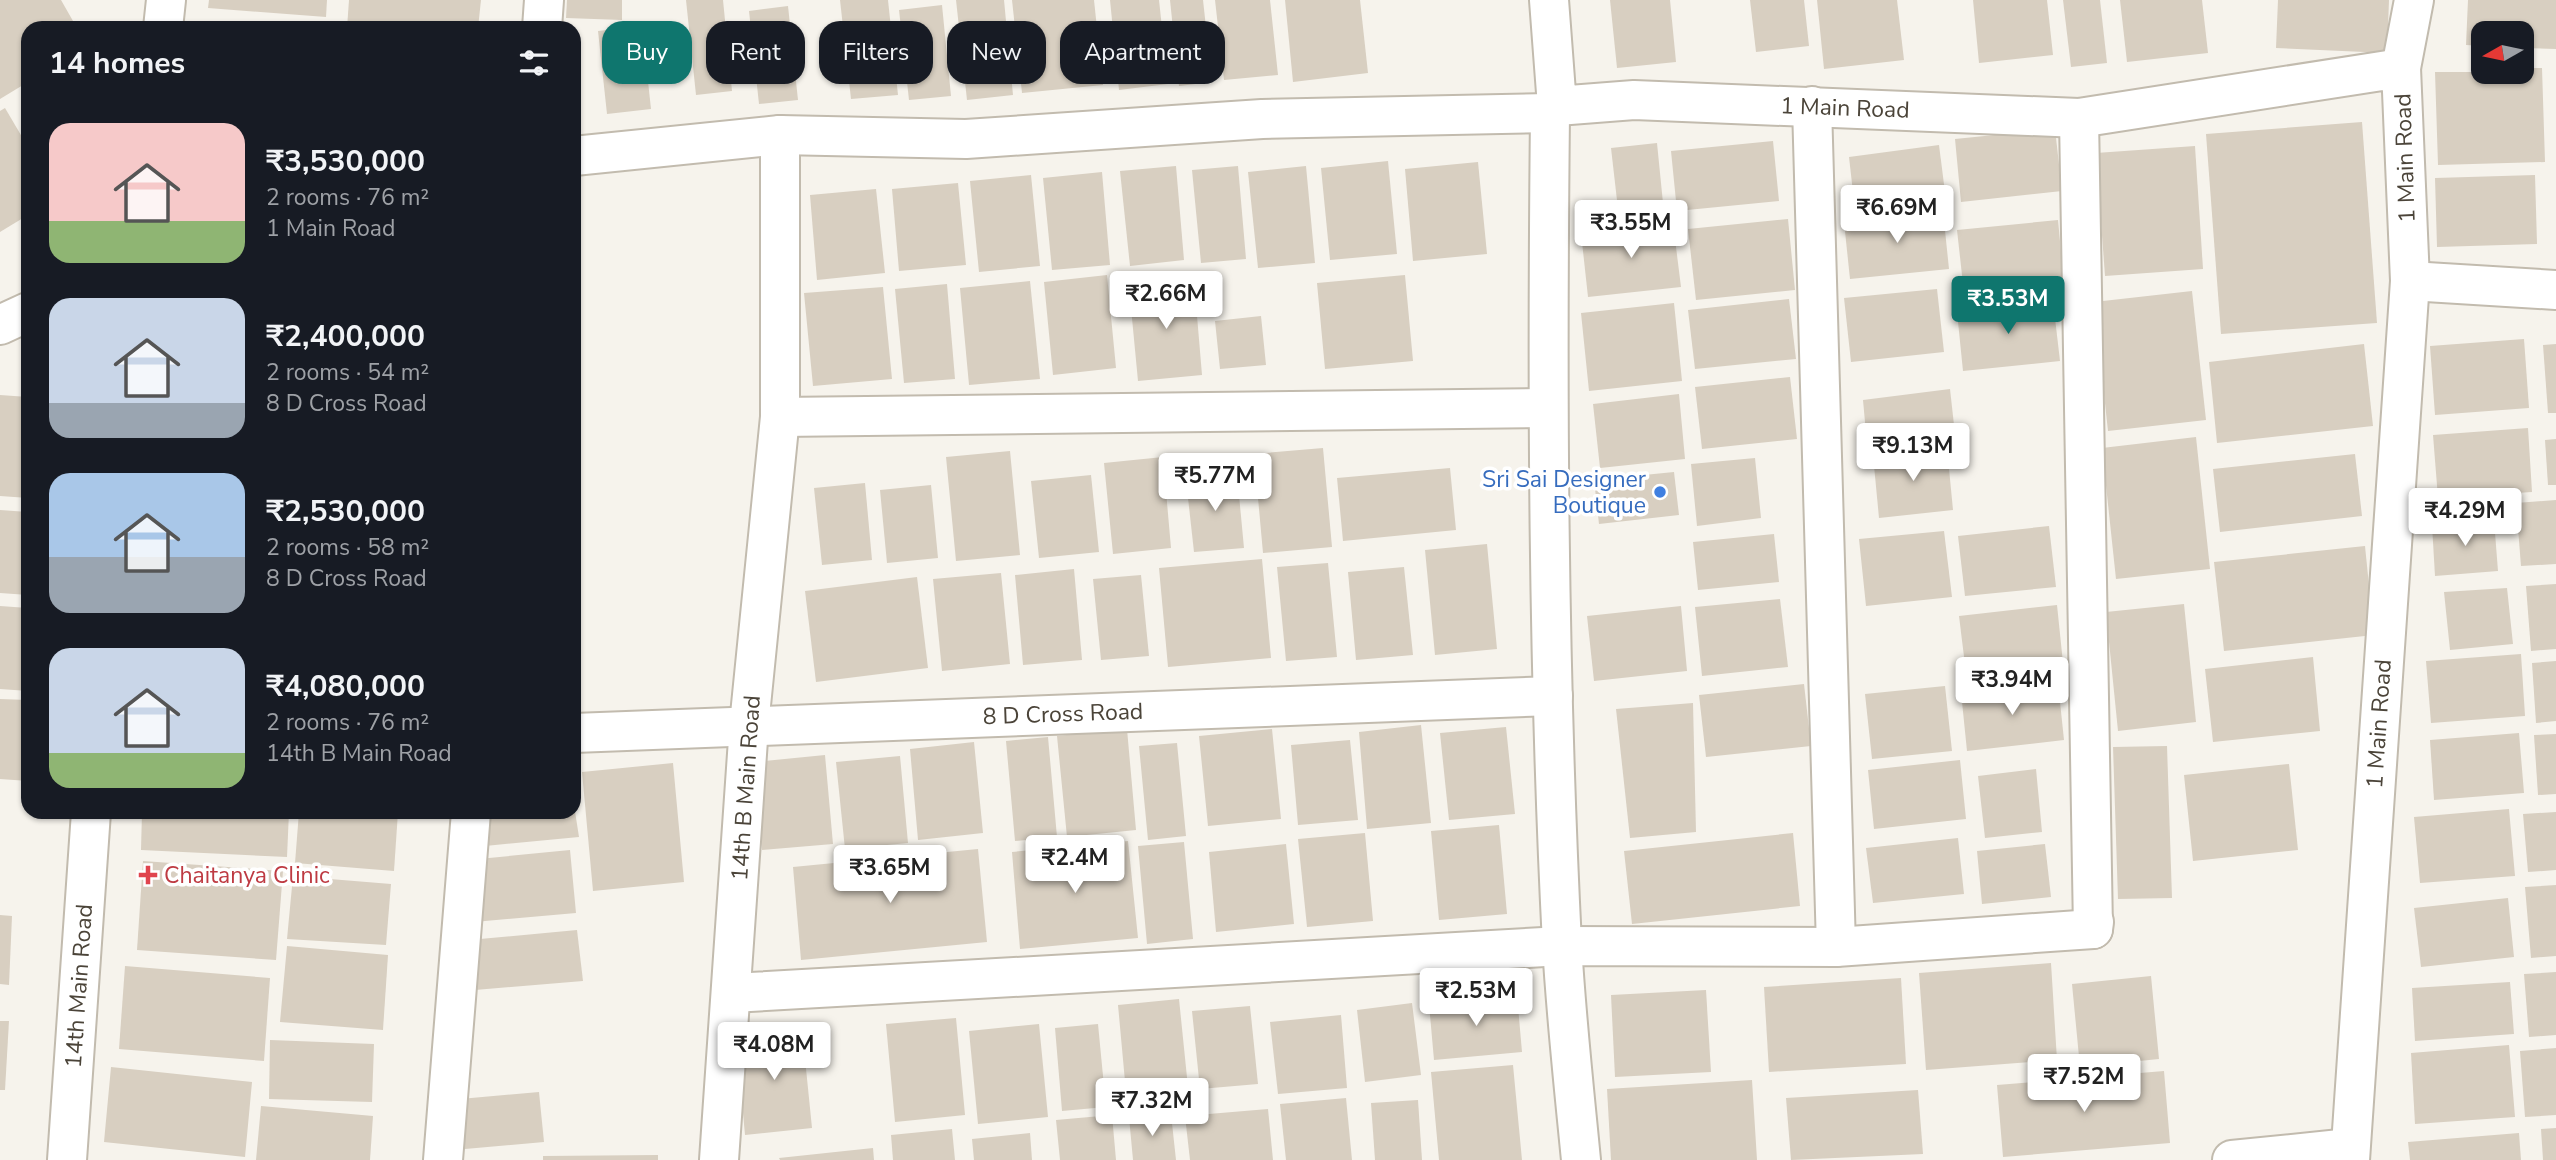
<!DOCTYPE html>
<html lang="en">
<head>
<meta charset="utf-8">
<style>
	body { margin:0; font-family:"Nunito Sans",sans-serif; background:#242831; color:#f1f3f6; height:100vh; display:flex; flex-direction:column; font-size:26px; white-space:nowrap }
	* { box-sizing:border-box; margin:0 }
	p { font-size:23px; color:#9ea1a6 }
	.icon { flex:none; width:38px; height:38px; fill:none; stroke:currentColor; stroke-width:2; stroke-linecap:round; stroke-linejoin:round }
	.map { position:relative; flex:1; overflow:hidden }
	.drawer { position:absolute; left:21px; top:21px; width:560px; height:798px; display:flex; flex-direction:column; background:#171b24; border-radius:21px; box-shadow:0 2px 5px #0004 }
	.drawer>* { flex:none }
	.banner { position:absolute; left:602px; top:21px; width:665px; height:63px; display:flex; gap:14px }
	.needle { width:46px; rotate:261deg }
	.tools { position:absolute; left:2471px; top:21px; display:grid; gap:14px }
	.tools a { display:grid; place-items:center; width:63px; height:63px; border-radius:14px; background:#171b24; box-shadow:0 2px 5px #0004; font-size:35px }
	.price { position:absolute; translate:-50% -60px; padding:0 16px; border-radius:7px; background:#fff; color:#222; font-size:23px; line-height:46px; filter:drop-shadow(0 2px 4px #0008) }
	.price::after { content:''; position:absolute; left:50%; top:42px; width:21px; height:16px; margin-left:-10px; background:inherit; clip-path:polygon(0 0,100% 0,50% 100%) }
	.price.selected { background:#0f766e; color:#fff }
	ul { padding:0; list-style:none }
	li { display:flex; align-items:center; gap:21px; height:175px; padding:0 28px }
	li span { display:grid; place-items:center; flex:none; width:196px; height:140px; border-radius:21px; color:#555 }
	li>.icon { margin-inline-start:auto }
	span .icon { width:84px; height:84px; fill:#fffc; stroke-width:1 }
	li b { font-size:30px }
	h2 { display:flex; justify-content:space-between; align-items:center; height:84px; padding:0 28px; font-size:30px }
	.pill { padding:0 24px; border-radius:21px; background:#171b24; box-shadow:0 2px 5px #0004; font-size:24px; line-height:63px }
	.pill.selected { background:#0f766e; color:#fff }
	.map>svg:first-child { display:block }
	.building { fill:#d8cfc1 }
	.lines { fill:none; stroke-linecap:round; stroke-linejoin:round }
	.minor-casing { stroke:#c2bbae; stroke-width:42 }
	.tertiary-casing { stroke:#c2bbae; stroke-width:42 }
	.minor { stroke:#fff; stroke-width:38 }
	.tertiary { stroke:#fff; stroke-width:38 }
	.shop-dot { fill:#3f7fe0; stroke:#fff; stroke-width:2.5 }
	.health-dot { fill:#e0444e; stroke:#fff; stroke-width:2.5 }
	.labels { text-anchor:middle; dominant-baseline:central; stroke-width:7; stroke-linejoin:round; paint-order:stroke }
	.street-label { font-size:23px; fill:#4b4439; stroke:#fff }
	.shop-label { font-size:23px; fill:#366cbe; stroke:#fff; text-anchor:end }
	.health-label { font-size:23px; fill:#be3a42; stroke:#fff; text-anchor:start }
</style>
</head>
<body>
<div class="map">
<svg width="2556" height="1160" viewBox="0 0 2556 1160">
	<rect width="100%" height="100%" fill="#f6f3ec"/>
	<!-- building -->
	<g class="building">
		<polygon points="0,0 61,0 77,28 28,28 28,82 0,99"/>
		<polygon points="209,0 327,0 326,17 208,8"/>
		<polygon points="349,0 481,0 478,28 347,28"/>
		<polygon points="567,0 622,0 622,20 566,18"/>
		<polygon points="686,0 723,0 732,91 696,95"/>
		<polygon points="840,0 888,0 898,95 851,99"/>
		<polygon points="956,0 1004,0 1013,95 967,100"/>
		<polygon points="1012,0 1094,0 1103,85 1022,93"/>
		<polygon points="1110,0 1159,0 1168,84 1119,90"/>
		<polygon points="1170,0 1203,0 1212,82 1179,86"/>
		<polygon points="1215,0 1270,0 1278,75 1224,80"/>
		<polygon points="1285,0 1360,0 1368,73 1293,82"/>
		<polygon points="1610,0 1670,0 1676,62 1617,68"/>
		<polygon points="1750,0 1804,0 1809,46 1756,52"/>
		<polygon points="1817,0 1897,0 1904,60 1824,69"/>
		<polygon points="1973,0 2047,0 2053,55 1979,63"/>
		<polygon points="2063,0 2100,0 2107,63 2071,67"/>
		<polygon points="2120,0 2202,0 2208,53 2127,62"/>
		<polygon points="2278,0 2389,0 2387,53 2276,48"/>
		<polygon points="2468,0 2556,0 2556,49 2522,48 2522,33 2483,33 2483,46 2466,45"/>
		<polygon points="942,5 951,96 909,100 899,10"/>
		<polygon points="788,6 798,100 759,104 749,11"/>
		<polygon points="642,26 651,109 607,114 598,31"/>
		<polygon points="2522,68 2542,68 2545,162 2438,165 2435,72 2522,72"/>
		<polygon points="5,108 28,147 28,215 0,232 0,111"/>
		<polygon points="2362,122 2377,323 2221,334 2206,134"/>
		<polygon points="2055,129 2062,191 1961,202 1955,139"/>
		<polygon points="1773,141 1779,201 1677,211 1671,151"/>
		<polygon points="1657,143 1663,203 1618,209 1611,148"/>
		<polygon points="1939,145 1946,200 1855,210 1849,157"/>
		<polygon points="2195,146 2203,269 2105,276 2096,153"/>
		<polygon points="1388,161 1397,254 1330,260 1321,168"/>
		<polygon points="1478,162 1487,254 1413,261 1405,169"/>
		<polygon points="1176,166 1184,260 1130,266 1120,171"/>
		<polygon points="1238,166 1246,259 1201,263 1192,170"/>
		<polygon points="1306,166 1315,263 1258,268 1248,172"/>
		<polygon points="1102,172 1110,265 1052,270 1043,178"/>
		<polygon points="1031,175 1040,266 979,272 970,181"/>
		<polygon points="2535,175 2537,244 2437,247 2435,178"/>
		<polygon points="958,183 966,265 899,271 892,189"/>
		<polygon points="876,189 885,273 817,280 810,195"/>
		<polygon points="1943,211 1949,269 1850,279 1844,222"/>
		<polygon points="1788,219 1795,290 1696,300 1688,229"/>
		<polygon points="2058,220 2064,283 1964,293 1957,230"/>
		<polygon points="1673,223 1681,287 1588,297 1581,233"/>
		<polygon points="1107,275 1116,368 1053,375 1044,282"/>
		<polygon points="1405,275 1413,361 1325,369 1317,283"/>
		<polygon points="1194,280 1202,375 1138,381 1129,287"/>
		<polygon points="1030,281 1040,379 969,385 960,288"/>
		<polygon points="947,284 955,379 904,383 895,289"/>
		<polygon points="883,287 892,379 813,386 804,293"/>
		<polygon points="1937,289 1944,352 1851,362 1844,298"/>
		<polygon points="2192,291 2206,420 2108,431 2094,302"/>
		<polygon points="1789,299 1796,359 1695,369 1688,310"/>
		<polygon points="2053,301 2060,361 1963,371 1957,312"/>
		<polygon points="1674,303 1682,381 1589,391 1581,313"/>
		<polygon points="1261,316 1266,365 1220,369 1215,321"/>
		<polygon points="2524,339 2529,408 2435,415 2430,346"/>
		<polygon points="2364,344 2373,426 2217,443 2209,362"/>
		<polygon points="2556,344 2556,413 2548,413 2543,345"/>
		<polygon points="1790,377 1797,439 1702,449 1695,387"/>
		<polygon points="1950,389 1955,434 1867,444 1863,400"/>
		<polygon points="1679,394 1685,459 1600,468 1593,404"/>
		<polygon points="0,395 28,397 28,498 0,496"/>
		<polygon points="2528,428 2532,492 2438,498 2433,435"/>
		<polygon points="2196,437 2210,569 2116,579 2102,448"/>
		<polygon points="2556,439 2556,485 2548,485 2545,440"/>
		<polygon points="1323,448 1332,547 1263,553 1254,454"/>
		<polygon points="1947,448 1953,510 1879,518 1873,455"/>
		<polygon points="1010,451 1020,555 956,561 946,457"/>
		<polygon points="2355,454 2362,516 2220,532 2213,469"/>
		<polygon points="1163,457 1171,548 1113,554 1104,463"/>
		<polygon points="1755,458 1761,518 1697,526 1691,464"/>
		<polygon points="1450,468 1456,530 1343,541 1337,478"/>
		<polygon points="1674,472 1679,515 1599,524 1594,480"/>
		<polygon points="1237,474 1244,548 1194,552 1186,480"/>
		<polygon points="1091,475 1099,552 1039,558 1031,481"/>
		<polygon points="865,483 872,560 822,565 814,488"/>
		<polygon points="931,485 938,558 887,563 880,490"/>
		<polygon points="2556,500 2556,564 2521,566 2516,503"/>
		<polygon points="0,510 28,512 28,595 0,593"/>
		<polygon points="2494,520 2498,571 2435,576 2432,525"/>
		<polygon points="2049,526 2056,587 1965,596 1958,536"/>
		<polygon points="1944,531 1952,597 1866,606 1859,539"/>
		<polygon points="1774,534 1779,582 1698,590 1693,542"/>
		<polygon points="1487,544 1497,649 1435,655 1425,550"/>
		<polygon points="2365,546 2374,635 2224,651 2214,562"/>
		<polygon points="1262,559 1271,658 1168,667 1159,568"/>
		<polygon points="1328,563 1337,657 1286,661 1277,567"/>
		<polygon points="1404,567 1413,655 1356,660 1348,572"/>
		<polygon points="1074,569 1082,660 1023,665 1015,575"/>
		<polygon points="1001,573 1010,664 942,671 933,579"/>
		<polygon points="1141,575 1149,656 1101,660 1093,579"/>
		<polygon points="917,577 928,668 816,682 805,591"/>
		<polygon points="2556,584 2556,649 2531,651 2526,586"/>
		<polygon points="2507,588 2513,644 2450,650 2444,592"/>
		<polygon points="1780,599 1788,667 1702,676 1695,607"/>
		<polygon points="2184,604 2196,722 2118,731 2106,612"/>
		<polygon points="2057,605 2063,663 1966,673 1959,616"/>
		<polygon points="0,606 28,608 28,691 0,689"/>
		<polygon points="1681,606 1687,671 1594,681 1587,616"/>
		<polygon points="2521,654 2525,716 2431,723 2426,661"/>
		<polygon points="2313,657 2320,731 2213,742 2205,669"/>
		<polygon points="2556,661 2556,721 2536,723 2532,663"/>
		<polygon points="2058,683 2064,740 1967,751 1961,692"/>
		<polygon points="1804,684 1811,746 1706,757 1699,695"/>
		<polygon points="1945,686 1952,751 1872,759 1865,694"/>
		<polygon points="0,699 28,700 28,781 0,779"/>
		<polygon points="1693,703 1696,832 1630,838 1616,709"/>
		<polygon points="1421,725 1431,823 1367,829 1359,732"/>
		<polygon points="1506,727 1515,814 1449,820 1440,733"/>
		<polygon points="1127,729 1136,830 1067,837 1057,736"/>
		<polygon points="1272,729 1281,819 1208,826 1199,736"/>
		<polygon points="2519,733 2524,793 2434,800 2430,740"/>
		<polygon points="2556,734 2556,794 2538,795 2534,735"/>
		<polygon points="1048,737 1057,837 1015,841 1006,741"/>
		<polygon points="1350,740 1358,820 1298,825 1291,745"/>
		<polygon points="974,742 983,833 918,840 910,749"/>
		<polygon points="1177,743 1186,836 1148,840 1139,746"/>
		<polygon points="2167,746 2172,898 2118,899 2113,747"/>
		<polygon points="825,755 833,844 762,850 754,762"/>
		<polygon points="900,756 908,843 845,849 836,762"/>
		<polygon points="1960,760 1966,819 1874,829 1868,770"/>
		<polygon points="673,763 684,882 593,891 582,772"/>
		<polygon points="2289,764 2298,850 2193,861 2184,775"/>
		<polygon points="2036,769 2042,832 1985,838 1978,776"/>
		<polygon points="574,805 579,837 485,846 482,812 574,812"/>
		<polygon points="2509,809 2515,876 2420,883 2414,817"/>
		<polygon points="142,812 289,812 287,857 141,850"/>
		<polygon points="299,812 398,812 394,871 295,863"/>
		<polygon points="2556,812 2556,870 2528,872 2523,814"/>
		<polygon points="1499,825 1507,914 1439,920 1431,831"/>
		<polygon points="1365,833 1373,921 1307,927 1298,839"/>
		<polygon points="1793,833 1800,906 1632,924 1624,851"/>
		<polygon points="1958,838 1964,894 1873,903 1866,848"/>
		<polygon points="1128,841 1138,938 1020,949 1012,852"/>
		<polygon points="1184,842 1193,939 1147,944 1138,846"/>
		<polygon points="1286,844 1294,924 1216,932 1209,852"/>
		<polygon points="2045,844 2051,897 1982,904 1977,851"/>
		<polygon points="978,849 987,942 801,960 793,867"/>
		<polygon points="570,850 576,913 474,922 468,860"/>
		<polygon points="143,861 283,871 276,960 137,950"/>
		<polygon points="293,876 391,884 386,945 287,939"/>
		<polygon points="2556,885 2556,956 2531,958 2525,887"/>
		<polygon points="2508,898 2514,957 2421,967 2414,908"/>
		<polygon points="0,915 12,916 9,985 0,984"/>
		<polygon points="577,930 583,981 475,990 469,940"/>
		<polygon points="287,946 388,955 383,1030 280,1022"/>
		<polygon points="2051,963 2057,1060 1926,1070 1919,973"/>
		<polygon points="125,966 270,978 264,1061 119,1049"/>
		<polygon points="2556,972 2556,1035 2529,1037 2524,974"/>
		<polygon points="2151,976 2159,1059 2080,1067 2072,984"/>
		<polygon points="1901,978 1906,1064 1769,1072 1764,987"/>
		<polygon points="2510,982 2514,1034 2415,1041 2412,988"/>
		<polygon points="1706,990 1711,1072 1615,1077 1611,995"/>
		<polygon points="1517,995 1522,1052 1434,1060 1429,1004"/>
		<polygon points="1179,999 1189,1097 1127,1103 1118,1005"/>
		<polygon points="1412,1003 1421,1075 1365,1082 1357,1010"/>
		<polygon points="1250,1006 1258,1084 1200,1089 1192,1011"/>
		<polygon points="1341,1015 1347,1088 1278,1094 1270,1022"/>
		<polygon points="956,1018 965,1115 895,1122 886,1024"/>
		<polygon points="0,1021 9,1021 5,1090 0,1090"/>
		<polygon points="1039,1024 1048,1117 978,1124 969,1031"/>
		<polygon points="1098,1024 1106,1107 1062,1111 1055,1028"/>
		<polygon points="802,1029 812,1128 745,1135 736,1036"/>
		<polygon points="270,1040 374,1044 372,1102 269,1099"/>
		<polygon points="2509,1045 2515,1117 2415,1124 2411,1053"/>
		<polygon points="2556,1048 2556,1115 2525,1117 2520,1051"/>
		<polygon points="1513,1065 1522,1160 1439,1160 1431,1072"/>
		<polygon points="111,1067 252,1082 245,1157 104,1142"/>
		<polygon points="2164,1071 2170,1143 2003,1157 1997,1085"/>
		<polygon points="1752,1080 1757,1160 1611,1160 1607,1089"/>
		<polygon points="1918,1090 1923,1154 1791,1160 1786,1098"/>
		<polygon points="539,1092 544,1142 465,1149 460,1099"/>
		<polygon points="1346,1098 1352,1160 1286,1160 1280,1104"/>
		<polygon points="1418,1100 1422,1160 1375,1160 1371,1103"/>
		<polygon points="261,1106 373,1116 370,1160 256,1160"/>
		<polygon points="1268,1109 1273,1160 1190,1160 1185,1116"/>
		<polygon points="1171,1114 1176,1160 1133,1160 1129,1117"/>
		<polygon points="1112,1115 1116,1160 1060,1160 1056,1120"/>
		<polygon points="2556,1128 2556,1160 2543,1160 2541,1129"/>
		<polygon points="952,1129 955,1160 893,1160 891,1135"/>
		<polygon points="1030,1133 1032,1160 974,1160 972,1139"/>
		<polygon points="2519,1133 2521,1160 2410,1160 2408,1142"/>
		<polygon points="873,1148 874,1160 780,1160 779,1158"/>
		<polygon points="658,1155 658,1160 543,1160 543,1156"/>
	</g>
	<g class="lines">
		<!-- minor casing -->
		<g class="minor-casing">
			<g id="minor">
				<polyline points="542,28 544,0"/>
				<polyline points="2401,68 2414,0"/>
				<path d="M1557,106l-7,7c-3,277 -2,554 12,831 4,72 12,144 19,216"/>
				<polyline points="1812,106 1836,947"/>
				<polyline points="2079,118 2093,929"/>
				<polyline points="780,135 780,417 1547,408"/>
				<polyline points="574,156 780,135 966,139 1262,119 1550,113"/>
				<polyline points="2410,281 2556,290"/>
				<polyline points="0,325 28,312"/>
				<polyline points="574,733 1553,696"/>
				<polyline points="732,993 1562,946 1836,947 2093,929 2094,922"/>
				<polyline points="443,1160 471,812"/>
				<polyline points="719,1160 749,725 780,417"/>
				<polyline points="2232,1160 2350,1148"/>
			</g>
		</g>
		<!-- tertiary casing -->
		<g class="tertiary-casing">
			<g id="tertiary">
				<polyline points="1549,0 1557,106 1634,100 2079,118 2401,68 2410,281 2350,1160"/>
				<polyline points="163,28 166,0"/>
				<polyline points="67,1160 91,812"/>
			</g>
		</g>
		<!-- minor -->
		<use href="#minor" class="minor"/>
		<!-- tertiary -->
		<use href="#tertiary" class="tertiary"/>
	</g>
	<!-- markers -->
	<circle class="shop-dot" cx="1660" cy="492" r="7"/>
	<path class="health-dot" d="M144.5 864.5h7v7h7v7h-7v7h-7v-7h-7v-7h7z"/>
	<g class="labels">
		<!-- street labels -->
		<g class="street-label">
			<text transform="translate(1845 108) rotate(2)">1 Main Road</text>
			<text transform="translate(2405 158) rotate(-92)">1 Main Road</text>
			<text transform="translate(1063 714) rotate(-2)">8 D Cross Road</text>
			<text transform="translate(2379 724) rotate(-86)">1 Main Road</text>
			<text transform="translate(746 788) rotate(-86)">14th B Main Road</text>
			<text transform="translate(79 986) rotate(-86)">14th Main Road</text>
		</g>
		<!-- shop labels -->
		<g class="shop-label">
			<text x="1646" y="479">Sri Sai Designer<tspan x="1646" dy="26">Boutique</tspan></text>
		</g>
		<!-- health labels -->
		<g class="health-label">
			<text x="164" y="875">Chaitanya Clinic</text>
		</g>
	</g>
</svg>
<div class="tools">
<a><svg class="needle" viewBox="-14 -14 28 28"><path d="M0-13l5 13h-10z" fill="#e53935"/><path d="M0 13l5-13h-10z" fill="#9ea1a6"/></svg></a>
</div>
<b class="price" style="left:1897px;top:245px">₹6.69M</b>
<b class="price" style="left:1631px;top:260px">₹3.55M</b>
<b class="price" style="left:1166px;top:331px">₹2.66M</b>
<b class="price selected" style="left:2008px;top:336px">₹3.53M</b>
<b class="price" style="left:1913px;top:483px">₹9.13M</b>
<b class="price" style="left:1215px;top:513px">₹5.77M</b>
<b class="price" style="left:2465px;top:548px">₹4.29M</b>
<b class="price" style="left:2012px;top:717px">₹3.94M</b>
<b class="price" style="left:1075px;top:895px">₹2.4M</b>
<b class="price" style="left:890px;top:905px">₹3.65M</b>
<b class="price" style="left:1476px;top:1028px">₹2.53M</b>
<b class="price" style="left:774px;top:1082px">₹4.08M</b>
<b class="price" style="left:2084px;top:1114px">₹7.52M</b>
<b class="price" style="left:1152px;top:1138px">₹7.32M</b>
<div class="banner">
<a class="pill selected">Buy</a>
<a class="pill">Rent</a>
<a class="pill">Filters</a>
<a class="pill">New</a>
<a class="pill">Apartment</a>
</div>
<section class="drawer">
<h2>14 homes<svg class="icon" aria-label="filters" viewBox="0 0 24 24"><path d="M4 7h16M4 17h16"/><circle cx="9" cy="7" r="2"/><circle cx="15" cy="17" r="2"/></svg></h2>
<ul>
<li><span style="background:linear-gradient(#f6c9c9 70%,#8fb573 0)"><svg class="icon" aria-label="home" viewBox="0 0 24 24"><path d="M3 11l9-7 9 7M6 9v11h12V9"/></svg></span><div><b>₹3,530,000</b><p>2 rooms · 76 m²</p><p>1 Main Road</p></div></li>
<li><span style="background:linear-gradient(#c9d6e8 75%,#9aa5b1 0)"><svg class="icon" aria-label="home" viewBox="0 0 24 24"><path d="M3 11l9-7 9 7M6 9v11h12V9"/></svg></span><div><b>₹2,400,000</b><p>2 rooms · 54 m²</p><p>8 D Cross Road</p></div></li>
<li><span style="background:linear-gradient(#a9c7e8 60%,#9aa5b1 0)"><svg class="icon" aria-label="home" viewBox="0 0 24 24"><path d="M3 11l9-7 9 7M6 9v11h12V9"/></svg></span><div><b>₹2,530,000</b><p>2 rooms · 58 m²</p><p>8 D Cross Road</p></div></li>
<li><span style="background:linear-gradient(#c9d6e8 75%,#8fb573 0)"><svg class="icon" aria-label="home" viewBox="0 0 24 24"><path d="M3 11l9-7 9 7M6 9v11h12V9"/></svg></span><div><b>₹4,080,000</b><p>2 rooms · 76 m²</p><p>14th B Main Road</p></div></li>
</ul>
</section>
</div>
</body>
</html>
